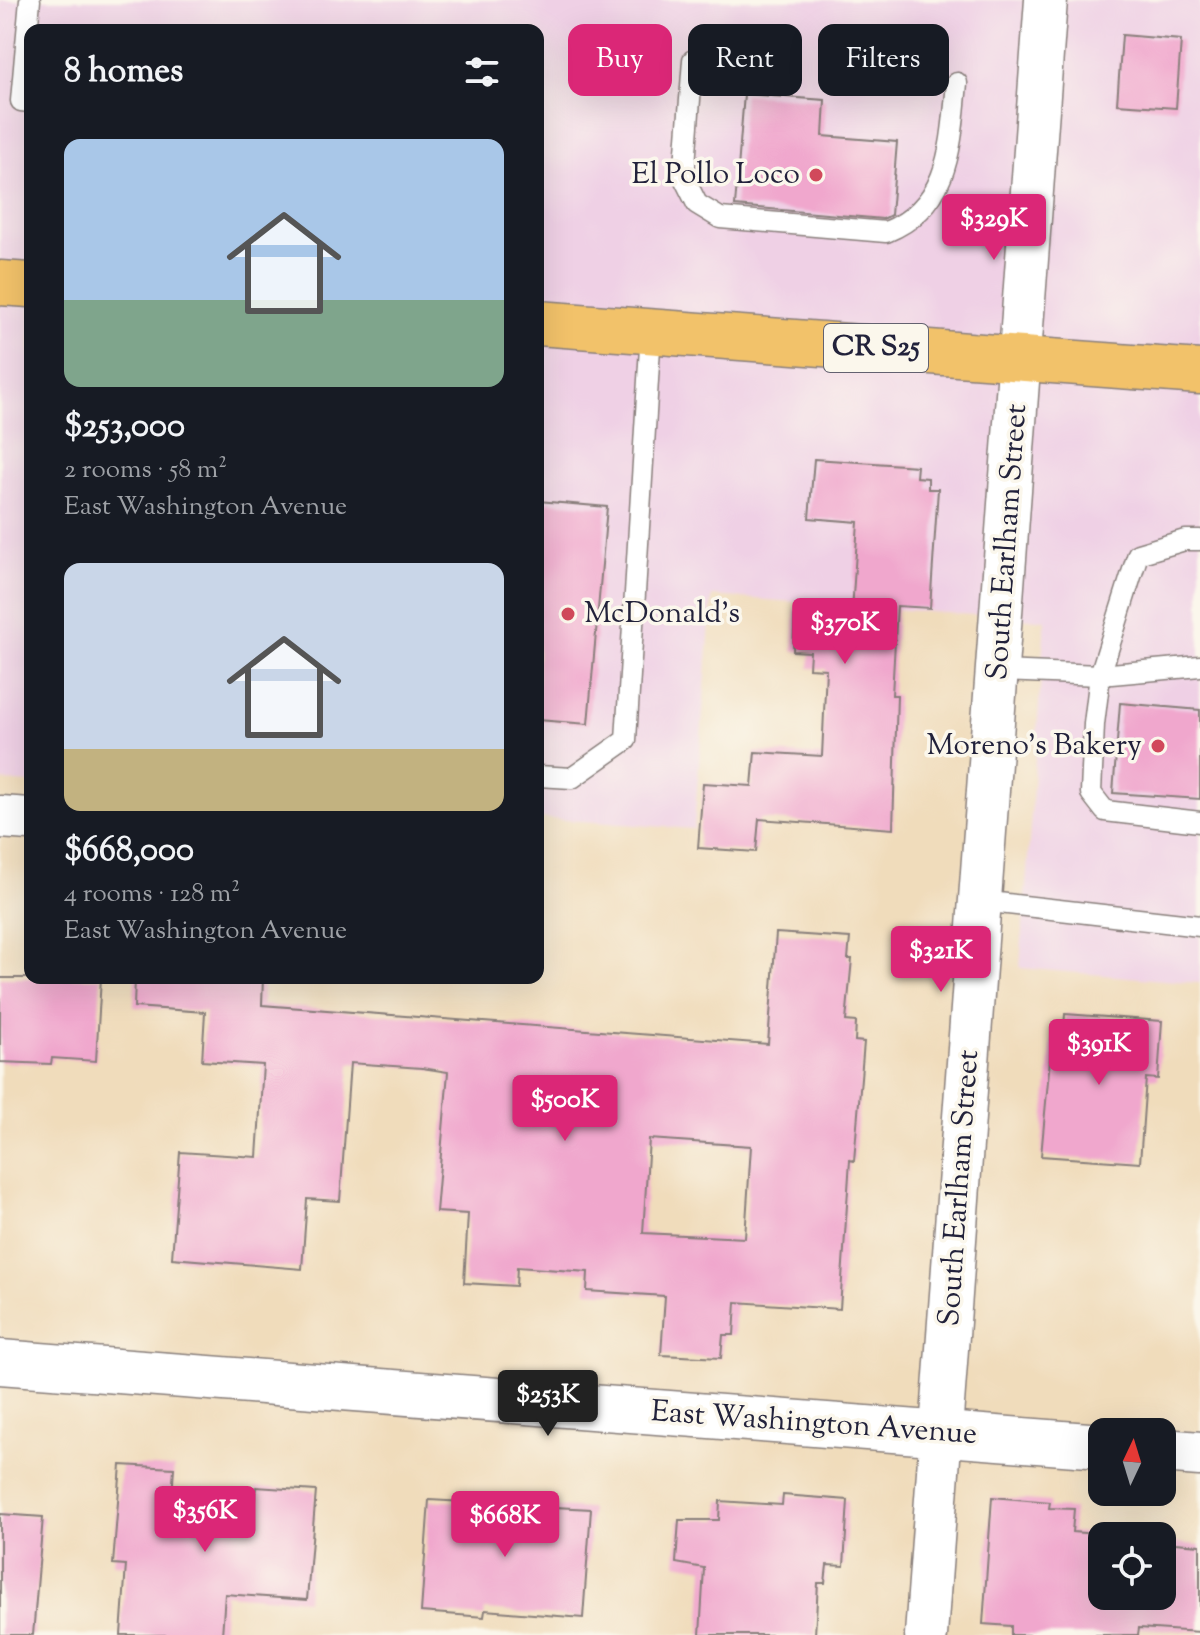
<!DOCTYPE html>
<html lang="en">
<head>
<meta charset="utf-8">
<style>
	body { margin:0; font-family:"Sorts Mill Goudy",serif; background:#242831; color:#f1f3f6; height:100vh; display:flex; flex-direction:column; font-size:30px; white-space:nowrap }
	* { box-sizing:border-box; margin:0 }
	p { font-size:26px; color:#9ea1a6 }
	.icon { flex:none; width:44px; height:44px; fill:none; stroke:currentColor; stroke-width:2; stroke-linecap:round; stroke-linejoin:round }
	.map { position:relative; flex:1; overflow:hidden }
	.details { position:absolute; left:24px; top:24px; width:520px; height:960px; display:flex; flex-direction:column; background:#171b24; border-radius:16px; box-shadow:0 8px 32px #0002 }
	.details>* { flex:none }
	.banner { position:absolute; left:568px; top:24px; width:512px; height:72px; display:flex; gap:16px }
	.needle { width:52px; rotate:4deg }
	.fabs { position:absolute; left:1088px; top:1418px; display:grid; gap:16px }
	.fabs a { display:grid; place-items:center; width:88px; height:88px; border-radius:16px; background:#171b24; box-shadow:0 8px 32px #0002; font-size:40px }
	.price { position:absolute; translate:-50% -68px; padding:0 18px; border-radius:8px; background:#db2777; color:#fff; font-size:26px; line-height:52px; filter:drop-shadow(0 2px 4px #0008) }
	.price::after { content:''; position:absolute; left:50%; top:48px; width:24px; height:18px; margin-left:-12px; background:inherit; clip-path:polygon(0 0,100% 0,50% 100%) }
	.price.selected { background:#222; color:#fff }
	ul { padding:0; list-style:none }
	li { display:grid; align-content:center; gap:16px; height:424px; padding:0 40px }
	li span { display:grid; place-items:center; height:248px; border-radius:16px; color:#555 }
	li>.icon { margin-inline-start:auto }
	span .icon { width:144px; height:144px; fill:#fffc; stroke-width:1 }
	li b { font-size:34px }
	h2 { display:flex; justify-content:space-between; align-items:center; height:96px; padding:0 40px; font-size:34px }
	.chip { padding:0 28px; border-radius:16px; background:#171b24; box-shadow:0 8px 32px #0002; font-size:28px; line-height:72px }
	.chip.selected { background:#db2777; color:#fff }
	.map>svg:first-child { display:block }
	.built { fill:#efd0e5 }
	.building { fill:#f0a7cd; fill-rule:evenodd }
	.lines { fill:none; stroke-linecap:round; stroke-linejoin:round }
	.service-casing { stroke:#897f7b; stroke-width:23 }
	.minor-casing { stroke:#897f7b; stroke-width:45 }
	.tertiary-casing { stroke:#897f7b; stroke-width:47 }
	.primary-casing { stroke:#897f7b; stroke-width:47 }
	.service { stroke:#fff; stroke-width:20 }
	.minor { stroke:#fff; stroke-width:42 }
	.tertiary { stroke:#fff; stroke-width:44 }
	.primary { stroke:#f2c26a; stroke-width:44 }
	.poi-dot { fill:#d1495b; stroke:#fbf7ec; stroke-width:3 }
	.labels { text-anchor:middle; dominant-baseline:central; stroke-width:7; stroke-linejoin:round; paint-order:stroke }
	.shield { fill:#fbf7ec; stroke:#636270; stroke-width:2 }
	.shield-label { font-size:28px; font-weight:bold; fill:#22223b }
	.poi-label { font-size:30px; fill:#22223b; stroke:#fbf7ec; text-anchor:end }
	.street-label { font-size:30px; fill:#22223b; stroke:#fbf7ec }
</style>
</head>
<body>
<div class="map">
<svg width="1200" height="1635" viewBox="0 0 1200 1635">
	<rect width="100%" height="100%" fill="#fbf7ec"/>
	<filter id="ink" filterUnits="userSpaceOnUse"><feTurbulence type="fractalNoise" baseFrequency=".0125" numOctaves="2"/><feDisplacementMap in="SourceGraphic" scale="16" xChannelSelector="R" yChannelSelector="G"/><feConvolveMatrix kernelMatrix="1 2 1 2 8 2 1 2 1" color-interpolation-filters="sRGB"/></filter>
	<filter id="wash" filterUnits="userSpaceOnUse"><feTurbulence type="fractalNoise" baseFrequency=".006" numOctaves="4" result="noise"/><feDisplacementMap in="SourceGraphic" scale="32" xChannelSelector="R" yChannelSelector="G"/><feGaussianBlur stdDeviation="1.8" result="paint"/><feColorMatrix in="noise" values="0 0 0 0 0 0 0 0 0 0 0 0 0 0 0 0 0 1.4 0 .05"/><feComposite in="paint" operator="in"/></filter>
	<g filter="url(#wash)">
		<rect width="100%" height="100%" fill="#f0dcbb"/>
		<!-- built -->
		<polygon class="built" points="0,0 1200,0 1200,983 1020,968 1045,620 712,596 694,829 538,818 538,30 30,30 30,783 0,781"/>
		<g id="blocks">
			<!-- building -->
			<g class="building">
				<polygon points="1122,35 1181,40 1176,108 1117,104"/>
				<polygon points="744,94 825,100 823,136 897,142 891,215 883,219 735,206"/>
				<polygon points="814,459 917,466 916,477 928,478 928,489 938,489 930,608 897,606 892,695 897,695 893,829 759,819 756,852 698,848 703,783 752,786 755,752 822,756 826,669 809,668 810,652 793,651 795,608 852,611 858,522 809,518"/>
				<polygon points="538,501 607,507 588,724 538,720"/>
				<polygon points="1120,703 1200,710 1200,799 1113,793"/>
				<path d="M776,933l74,5 -2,21h4l-6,62 10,1 -1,19 9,1 -10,119 -4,-1 -10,149 -104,-7 -2,33h-11l-2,23 -60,-3 4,-59 -78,-5 1,-19 -71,-5 -1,19 -52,-3 4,-69 -32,-2 12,-140 -26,-4 -72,-5 -10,138 -33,-2 -5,70 -130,-11 8,-106 77,5 6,-92 -61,-4 3,-49 -71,-5 1,-29h128l-1,27 506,39zM649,1139l102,7 -6,92 -102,-5z"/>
				<polygon points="0,978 101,978 96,1061 52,1058 51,1064 0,1062"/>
				<polygon points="1065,1014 1162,1021 1158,1079 1146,1078 1140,1163 1041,1156 1053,1027 1064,1027"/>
				<polygon points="121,1465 174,1468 171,1511 245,1519 246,1510 253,1510 256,1487 316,1491 307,1600 225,1594 222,1635 121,1635 126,1565 113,1564"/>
				<polygon points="783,1495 848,1500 844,1566 827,1565 825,1583 818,1583 815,1635 700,1635 704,1568 676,1563 679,1520 719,1520 720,1501 782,1505"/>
				<polygon points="992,1497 1050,1502 1049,1508 1074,1509 1072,1532 1124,1536 1102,1536 1102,1596 1162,1596 1162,1542 1200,1545 1200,1632 1139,1628 1138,1635 1011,1635 1011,1626 983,1624"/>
				<polygon points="429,1500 591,1509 583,1618 485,1610 484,1617 421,1612"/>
				<polygon points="0,1514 43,1517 33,1635 0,1635"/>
			</g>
		</g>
	</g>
	<g filter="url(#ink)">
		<use href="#blocks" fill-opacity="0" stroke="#897f7b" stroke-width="2"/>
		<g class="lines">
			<!-- service casing -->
			<g class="service-casing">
				<g id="service">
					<polyline points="30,0 21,101 30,102"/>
					<path d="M693,60l-9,118 13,26 23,14 166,14c65,-26 65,-89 71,-149"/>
					<polyline points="1200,666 1100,675 1094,724 1091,793 1105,811 1200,822"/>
					<polyline points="998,671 1100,675 1138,554 1185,540 1200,540"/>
					<polyline points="538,776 572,778 626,740 651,331"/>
					<polyline points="981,901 1200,926"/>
				</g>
			</g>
			<!-- minor casing -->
			<g class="minor-casing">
				<g id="minor">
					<polyline points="0,817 30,819"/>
					<polyline points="926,1635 1046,0"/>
				</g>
			</g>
			<!-- tertiary casing -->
			<g class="tertiary-casing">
				<g id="tertiary">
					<polyline points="0,1362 1102,1446"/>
					<polyline points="1162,1451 1200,1454"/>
				</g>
			</g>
			<!-- primary casing -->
			<g class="primary-casing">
				<g id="primary">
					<polyline points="0,283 30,285"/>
					<polyline points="538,323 1200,372"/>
				</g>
			</g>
			<!-- service -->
			<use href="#service" class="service"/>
			<!-- minor -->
			<use href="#minor" class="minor"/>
			<!-- tertiary -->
			<use href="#tertiary" class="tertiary"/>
			<!-- primary -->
			<use href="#primary" class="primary"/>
		</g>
	</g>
	<!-- markers -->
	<g class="poi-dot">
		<circle cx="816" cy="175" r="8"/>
		<circle cx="568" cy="614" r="8"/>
		<circle cx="1158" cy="746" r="8"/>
	</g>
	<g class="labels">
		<!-- shield labels -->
		<rect class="shield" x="824" y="324" width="104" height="48" rx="6"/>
		<g class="shield-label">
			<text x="876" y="348">CR S25</text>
		</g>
		<!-- poi labels -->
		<g class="poi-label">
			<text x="800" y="175">El Pollo Loco</text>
			<text x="584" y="614" text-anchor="start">McDonald's</text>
			<text x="1142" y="746">Moreno's Bakery</text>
		</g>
		<!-- street labels -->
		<g class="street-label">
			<text transform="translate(1008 542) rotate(-86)">South Earlham Street</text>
			<text transform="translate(960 1188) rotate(-86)">South Earlham Street</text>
			<text transform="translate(814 1424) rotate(4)">East Washington Avenue</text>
		</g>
	</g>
</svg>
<div class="fabs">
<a><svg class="needle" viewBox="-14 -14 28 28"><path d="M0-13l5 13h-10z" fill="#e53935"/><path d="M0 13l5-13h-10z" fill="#9ea1a6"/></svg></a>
<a><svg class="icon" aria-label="locate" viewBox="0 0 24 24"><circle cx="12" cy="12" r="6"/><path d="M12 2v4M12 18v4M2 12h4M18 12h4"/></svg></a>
</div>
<b class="price" style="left:994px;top:262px">$329K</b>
<b class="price" style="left:845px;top:666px">$370K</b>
<b class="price" style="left:941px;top:994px">$321K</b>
<b class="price" style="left:1099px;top:1087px">$391K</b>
<b class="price" style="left:565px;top:1143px">$500K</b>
<b class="price selected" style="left:548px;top:1438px">$253K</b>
<b class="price" style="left:205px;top:1554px">$356K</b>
<b class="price" style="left:505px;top:1559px">$668K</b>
<div class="banner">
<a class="chip selected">Buy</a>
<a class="chip">Rent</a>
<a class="chip">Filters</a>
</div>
<section class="details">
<h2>8 homes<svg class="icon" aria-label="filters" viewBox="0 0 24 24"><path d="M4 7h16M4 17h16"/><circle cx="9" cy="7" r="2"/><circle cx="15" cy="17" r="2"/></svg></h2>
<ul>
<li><span style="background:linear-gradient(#a9c7e8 65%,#7fa58c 0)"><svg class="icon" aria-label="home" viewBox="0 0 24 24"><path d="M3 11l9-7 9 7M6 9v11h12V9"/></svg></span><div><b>$253,000</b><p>2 rooms · 58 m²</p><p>East Washington Avenue</p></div></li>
<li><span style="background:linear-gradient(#c9d6e8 75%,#c2b280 0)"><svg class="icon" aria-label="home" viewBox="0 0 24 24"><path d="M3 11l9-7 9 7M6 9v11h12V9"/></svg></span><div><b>$668,000</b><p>4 rooms · 128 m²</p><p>East Washington Avenue</p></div></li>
</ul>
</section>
</div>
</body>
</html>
